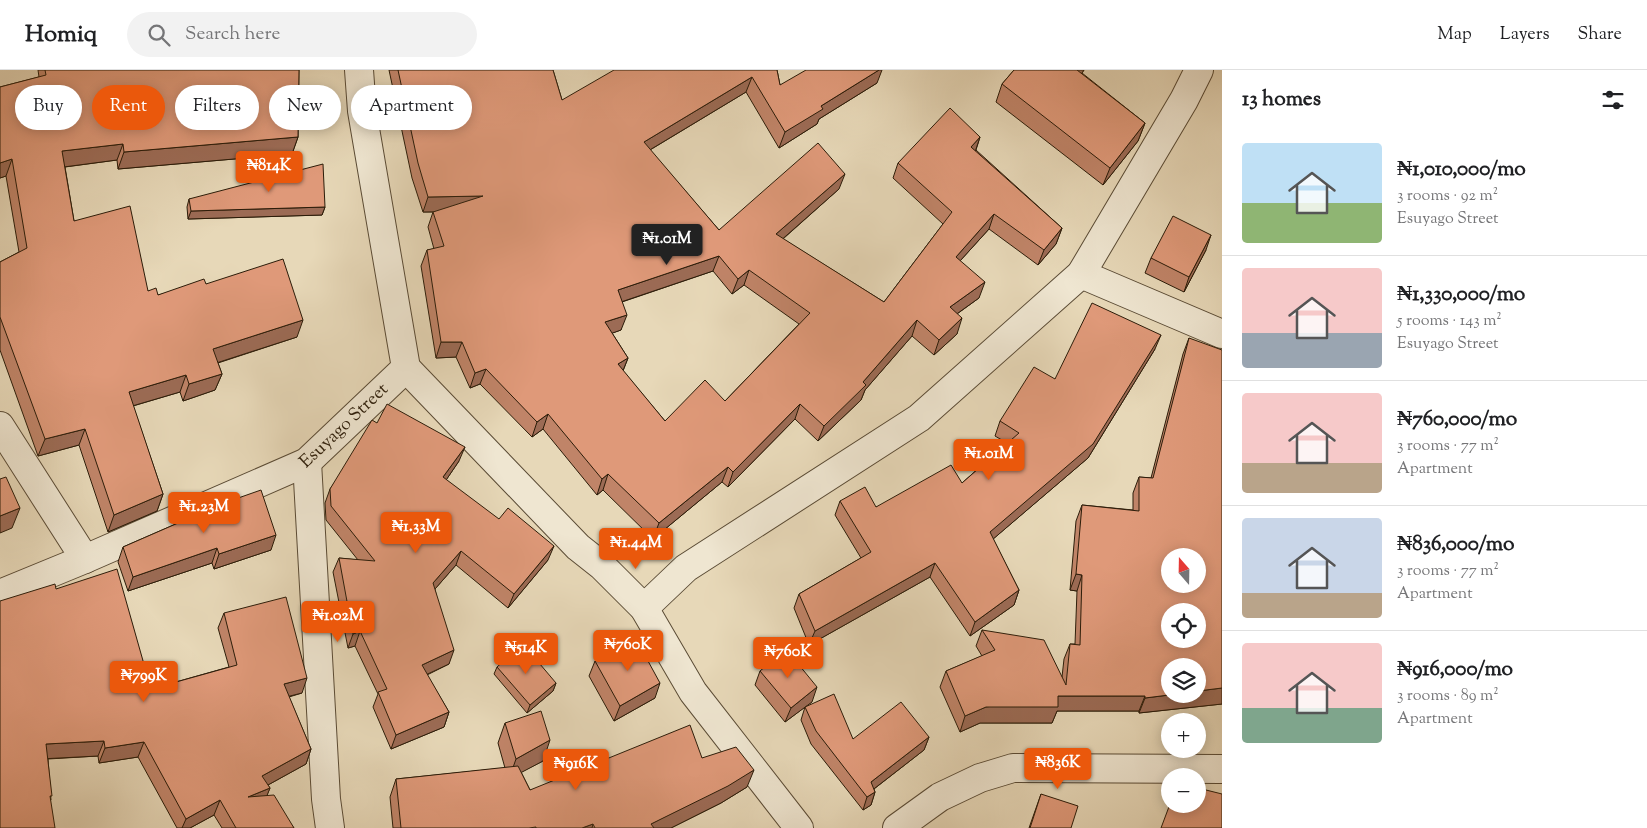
<!DOCTYPE html>
<html lang="en">
<head>
<meta charset="utf-8">
<style>
	body { margin:0; font-family:"Sorts Mill Goudy",serif; background:#f2f2f2; color:#202124; height:100vh; display:flex; flex-direction:column; font-size:19px; white-space:nowrap }
	* { box-sizing:border-box; margin:0 }
	p { font-size:16px; color:#757577 }
	.icon { flex:none; width:28px; height:28px; fill:none; stroke:currentColor; stroke-width:2; stroke-linecap:round; stroke-linejoin:round }
	.map { position:relative; flex:1; overflow:hidden }
	.panel { display:flex; flex-direction:column; background:#fff; width:425px }
	.panel>* { flex:none }
	.guide { position:absolute; left:15px; top:15px; width:475px; height:45px; display:flex; gap:10px }
	.needle { width:32px; rotate:340deg }
	.controls { position:absolute; left:1161px; top:478px; display:grid; gap:10px }
	.controls a { display:grid; place-items:center; width:45px; height:45px; border-radius:50%; background:#fff; box-shadow:0 2px 12px #0003; font-size:25px }
	.price { position:absolute; translate:-50% -42px; padding:0 11px; border-radius:5px; background:#ea580c; color:#fff; font-size:16px; line-height:32px; filter:drop-shadow(0 1px 2px #0008) }
	.price::after { content:''; position:absolute; left:50%; top:30px; width:15px; height:11px; margin-left:-8px; background:inherit; clip-path:polygon(0 0,100% 0,50% 100%) }
	.price.on { background:#222; color:#fff }
	ul { padding:0; list-style:none }
	li { display:flex; align-items:center; gap:15px; height:125px; padding:0 20px }
	li+li { border-top:1px solid #e0e0e0 }
	li span { display:grid; place-items:center; flex:none; width:140px; height:100px; border-radius:5px; color:#555 }
	li>.icon { margin-inline-start:auto }
	span .icon { width:60px; height:60px; fill:#fffc; stroke-width:1 }
	li b { font-size:21px }
	h2 { display:flex; justify-content:space-between; align-items:center; height:60px; padding:0 20px; font-size:21px }
	.pill { padding:0 18px; border-radius:22px; background:#fff; box-shadow:0 2px 12px #0003; font-size:18px; line-height:45px }
	.pill.on { background:#ea580c; color:#fff }
	header { display:flex; align-items:center; gap:30px; box-sizing:border-box; height:70px; padding:0 25px; background:#fff; border-bottom:1px solid #e0e0e0 }
	header strong { font-size:24px }
	nav { display:flex; gap:28px; margin-inline-start:auto; font-size:18px }
	.search { width:350px; height:45px; background:#f2f2f2; display:flex; align-items:center; gap:12px; box-sizing:border-box; padding:0 18px; border-radius:28px; color:#757577; font-size:19px }
	main { display:flex; flex:1; min-height:0 }
	.map>svg:first-child { display:block }
	.lines { fill:none; stroke-linecap:round; stroke-linejoin:round }
	.minor-casing { stroke:#5a4b35; stroke-width:30 }
	.minor { stroke:#efe6d1; stroke-width:28 }
	.wall { fill:#c08468; stroke:#2b1c09; fill-rule:evenodd }
	.shaded-wall { fill:#9c6b55; stroke:#2b1c09 }
	.building { fill:#df9979; stroke:#2b1c09; fill-rule:evenodd }
	.labels { text-anchor:middle; dominant-baseline:central; stroke-width:4.5; stroke-linejoin:round; paint-order:stroke }
	.street-label { font-size:18px; fill:#2b1c09; stroke:#efe6d1 }
</style>
</head>
<body>
<header>
<strong>Homiq</strong>
<div class="search"><svg class="icon" aria-label="search" viewBox="0 0 24 24"><circle cx="10" cy="10" r="6"/><path d="M15 15l6 6"/></svg>Search here</div>
<nav><a>Map</a><a>Layers</a><a>Share</a></nav>
</header>
<main>
<div class="map">
<svg width="1222" height="758" viewBox="0 0 1222 758">
	<rect width="100%" height="100%" fill="#e7d8b8"/>
	<filter id="stains"><feTurbulence type="fractalNoise" baseFrequency=".004" numOctaves="4"/><feColorMatrix values="0 0 0 0 .2 0 0 0 0 .09 0 0 0 0 .02 0 0 0 .5 -.17"/></filter>
	<radialGradient id="worn" r=".72"><stop offset=".6" stop-color="#630" stop-opacity="0"/><stop offset="1" stop-color="#630" stop-opacity=".3"/></radialGradient>
	<g class="lines">
		<!-- minor casing -->
		<g class="minor-casing">
			<g id="minor">
				<polyline points="1081,204 1222,264"/>
				<polyline points="406,298 578,477 602,496 644,538 693,622 799,758"/>
				<polyline points="0,356 85,489"/>
				<polyline points="307,392 326,729 330,758"/>
				<path id="s1" d="M0,524l85,-35 222,-97 99,-94 -44,-257 -3,-41"/>
				<polyline points="644,538 686,498 919,348 1081,204 1184,30 1199,0"/>
				<polyline points="897,758 940,727 980,708 1013,698 1222,699"/>
			</g>
		</g>
		<!-- minor -->
		<use href="#minor" class="minor"/>
	</g>
	<!-- wall -->
	<g class="wall">
		<polygon points="38,0 299,0 298,67 292,84 118,99 117,90 65,97 74,151 148,221 158,225 206,214 297,267 218,293 222,304 215,320 183,331 180,322 133,336 163,424 157,441 108,462 79,375 38,386 0,280 0,192 19,182 6,106 0,108 0,17 39,7"/>
		<path d="M389,0h164l9,30 215,-30 3,15 97,-2 -58,36 -2,5 -38,24 -33,-56 -96,58 69,80 120,-41 -56,50 101,63 59,-78 -50,-46 5,-15 82,-26 -4,13 86,78 -6,16 -18,21 -49,-36 -29,32 19,37 -22,16v20l-23,21 -22,-19 -47,54 -4,10 -43,41 -23,-22 -67,68 -6,-5 -69,57 -50,-49 -6,5 -54,-66 -11,8 -52,-53 -10,4 -14,-31 -20,1 -15,-92 6,-16 7,-1 -6,-22 5,-15h-10l-11,-34zM713,201l19,23 12,-9 55,39 -74,77 -60,20 -42,-50 5,-13 -16,-25 9,-3 1,-28z"/>
		<polygon points="1014,0 1084,0 1082,3 1145,53 1138,71 1103,115 996,32 1002,14"/>
		<polygon points="189,129 325,137 322,145 188,149 187,137"/>
		<polygon points="1206,180 1184,222 1145,203 1151,188"/>
		<polygon points="1189,268 1222,634 1139,643 1139,641 1057,641 1052,653 980,653 960,662 940,617 946,601 982,586 976,576 982,560 1062,607 1064,589 1070,574 1075,574 1077,521 1070,520 1076,451 1082,435 1133,440 1133,423 1139,407 1151,408 1183,284"/>
		<polygon points="1155,279 1088,388 993,469 1019,520 1014,535 970,566 930,507 809,575 794,538 799,524 861,488 835,445 840,431 876,437 962,413 1007,373 995,366 1000,351 1055,309"/>
		<polygon points="377,353 459,391 446,410 548,490 508,538 456,495 435,519 449,594 427,605 449,642 444,657 391,679 373,637 378,624 355,576 348,578 333,502 339,488 358,490 326,450 325,433 330,419"/>
		<polygon points="224,433 271,480 214,499 212,493 128,521 118,492 123,477"/>
		<polygon points="56,519 151,619 229,597 218,558 224,543 302,623 289,627 311,679 306,694 268,715 270,718 267,725 294,758 222,758 214,745 190,758 177,758 138,687 99,693 98,686 48,689 51,730 0,758"/>
		<polygon points="595,591 655,628 614,651 589,606"/>
		<polygon points="497,597 556,613 553,621 527,643 494,604"/>
		<polygon points="760,601 812,632 806,636 853,669 929,667 924,680 874,719 875,722 871,735 863,740 811,674 801,650 805,637 785,652 755,615"/>
		<polygon points="505,653 543,691 521,702 530,720 702,688 747,717 721,733 671,758 393,758 390,727 396,709 505,698 498,673"/>
		<polygon points="1041,724 1071,758 1029,758"/>
	</g>
	<!-- shaded-wall -->
	<g class="shaded-wall">
		<polygon points="879,0 882,0 877,13 819,49 817,54 779,78 785,62 821,36"/>
		<polygon points="1077,0 1084,0 1071,18"/>
		<polygon points="752,7 746,22 638,87 644,72"/>
		<polygon points="1145,53 1138,71 1103,115 1110,98"/>
		<polygon points="298,67 292,84 118,99 124,82"/>
		<polygon points="980,67 975,82 971,77"/>
		<polygon points="123,74 117,90 56,98 62,81"/>
		<polygon points="12,89 6,106 0,108 0,93"/>
		<polygon points="845,104 839,119 770,180 776,164"/>
		<polygon points="483,126 477,141 423,142 428,127"/>
		<polygon points="325,137 322,145 188,149 191,141"/>
		<polygon points="994,144 989,159 950,202 956,187"/>
		<polygon points="1062,158 1056,174 1038,195 1044,180"/>
		<polygon points="1211,165 1206,180 1184,222 1189,207"/>
		<polygon points="719,186 713,201 612,235 618,220"/>
		<polygon points="749,200 744,215 732,224 738,209"/>
		<polygon points="985,212 979,228 944,253 950,237"/>
		<polygon points="627,245 621,260 599,268 605,252"/>
		<polygon points="962,248 957,264 934,285 939,270"/>
		<polygon points="303,250 297,267 207,296 213,279"/>
		<polygon points="917,250 912,266 865,320 861,330 818,371 824,356 863,312"/>
		<polygon points="1161,265 1155,279 1088,388 985,476 990,462"/>
		<polygon points="441,272 462,272 456,287 436,288"/>
		<polygon points="628,288 622,303 618,294"/>
		<polygon points="486,299 480,314 470,318 475,303"/>
		<polygon points="222,304 215,320 183,331 189,314"/>
		<polygon points="186,305 180,322 122,339 129,322"/>
		<polygon points="800,334 795,349 728,417 733,402"/>
		<polygon points="548,344 543,359 532,367 537,352"/>
		<polygon points="85,359 79,375 38,386 45,369"/>
		<polygon points="465,377 459,391 438,422 443,407"/>
		<polygon points="728,397 722,412 653,469 659,453"/>
		<polygon points="608,404 603,420 597,425 602,409"/>
		<polygon points="163,424 157,441 108,462 114,445"/>
		<polygon points="20,438 12,458 0,463 0,446"/>
		<polygon points="276,465 271,480 214,499 219,484"/>
		<polygon points="554,476 548,490 508,538 514,524"/>
		<polygon points="217,478 212,493 128,521 133,507"/>
		<polygon points="461,481 456,495 428,527 433,513"/>
		<polygon points="935,493 930,507 809,575 815,561"/>
		<polygon points="1076,504 1082,505 1077,521 1070,520"/>
		<polygon points="1019,520 1014,535 970,566 975,552"/>
		<polygon points="360,561 355,576 348,578 353,564"/>
		<polygon points="454,580 449,594 417,609 422,595"/>
		<polygon points="307,608 302,623 278,629 284,614"/>
		<polygon points="556,613 553,621 527,643 530,635"/>
		<polygon points="660,613 655,628 614,651 620,636"/>
		<polygon points="817,617 812,632 785,652 791,638"/>
		<polygon points="1222,618 1222,634 1139,643 1145,628 1177,624 1198,624 1198,621"/>
		<polygon points="1058,626 1145,626 1139,641 1057,641 1052,653 980,653 960,662 965,646 986,637"/>
		<polygon points="449,642 444,657 391,679 396,665"/>
		<polygon points="929,667 924,680 866,725 871,712"/>
		<polygon points="550,670 543,691 509,709 516,689"/>
		<polygon points="104,671 98,686 40,689 46,674"/>
		<polygon points="144,672 138,687 99,693 105,678"/>
		<polygon points="311,679 306,694 257,721 262,706"/>
		<polygon points="754,700 747,717 721,733 671,758 649,758 651,754"/>
		<polygon points="270,718 264,733 248,727"/>
		<polygon points="875,722 871,735 863,740 867,727"/>
		<polygon points="220,730 214,745 190,758 182,758 186,749"/>
		<polygon points="593,754 592,758 582,758"/>
	</g>
	<!-- building -->
	<g class="building">
		<polygon points="45,0 299,0 298,67 124,82 123,74 62,81 74,151 130,136 148,221 156,218 158,225 204,209 206,214 283,189 303,250 213,279 222,304 189,314 186,305 129,322 163,424 114,445 85,359 45,369 0,247 0,192 27,178 12,89 0,93 0,17 46,5"/>
		<path d="M398,0h155l9,30 52,-30h163l3,15 26,-15h73l-58,36 2,3 -38,23 -33,-55 -108,65 75,88 99,-87 27,31 -69,60 108,68 68,-90 -54,-49 52,-55 30,29 -9,10 91,81 -18,22 -50,-36 -38,43 29,25 -35,25 12,11 -23,22 -22,-20 -54,62 3,3 -42,41 -24,-22 -67,68 -5,-5 -69,56 -51,-49 -6,5 -54,-65 -11,8 -51,-53 -11,4 -13,-31h-21l-14,-92 17,-4 -11,-34 50,-16 -55,1 -10,-34zM719,186l19,23 11,-9 61,43 -85,88 -20,-21 -40,41 -47,-57 10,-6 -23,-36 22,-7 -9,-25z"/>
		<polygon points="1014,0 1077,0 1145,53 1110,98 1002,14"/>
		<polygon points="323,94 325,137 191,141 189,129"/>
		<polygon points="1173,146 1211,165 1189,207 1151,188"/>
		<polygon points="1092,233 1161,265 1093,374 990,462 1019,520 975,552 935,493 815,561 799,524 871,482 840,431 865,417 876,437 951,395 962,413 1019,363 1000,351 1034,297 1055,309"/>
		<path d="M1189,268l33,12v338l-24,3v-25h-28v28h7l-32,4v-2h-87v11h-72l-21,9 -19,-45 49,-21 -13,-20 62,10 22,45 4,-41 10,1 2,-70 -6,-1 6,-69 57,6v-34l14,1zM1170,486h28v28h-28zM1170,541h28v28h-28z"/>
		<polygon points="387,334 465,377 443,407 499,449 508,438 554,476 514,524 461,481 433,513 454,580 422,595 449,642 396,665 378,622 387,619 360,561 353,564 339,488 375,491 331,436 330,419 372,350 377,353"/>
		<polygon points="6,407 20,438 0,446 0,409"/>
		<polygon points="261,420 276,465 219,484 217,478 133,507 123,477 224,433"/>
		<polygon points="117,499 151,619 237,595 224,543 286,527 307,608 284,614 311,679 262,706 270,718 248,727 274,725 294,758 236,758 220,730 186,749 144,672 105,678 104,671 46,674 52,726 50,726 55,758 0,758 0,531 55,514 56,519"/>
		<polygon points="636,569 660,613 620,636 595,591"/>
		<polygon points="523,574 556,613 530,635 497,597"/>
		<polygon points="786,579 817,617 791,638 760,601"/>
		<polygon points="834,624 853,669 901,632 929,667 871,712 875,722 867,727 816,661 805,637"/>
		<polygon points="541,641 550,670 516,689 505,653"/>
		<polygon points="690,655 702,688 736,677 754,700 728,716 651,754 654,758 595,758 593,754 582,758 536,758 536,757 529,758 401,758 396,709 518,696 530,720"/>
		<polygon points="1198,718 1222,724 1222,758 1161,758 1170,734 1198,734"/>
		<polygon points="1041,724 1078,736 1071,758 1030,758"/>
	</g>
	<g class="labels">
		<!-- street labels -->
		<g class="street-label">
			<text stroke="none"><textPath href="#s1" startOffset="386">Esuyago Street</textPath></text>
		</g>
	</g>
	<rect width="100%" height="100%" filter="url(#stains)"/>
	<rect width="100%" height="100%" fill="url(#worn)"/>
</svg>
<div class="controls">
<a><svg class="needle" viewBox="-14 -14 28 28"><path d="M0-13l5 13h-10z" fill="#e53935"/><path d="M0 13l5-13h-10z" fill="#757577"/></svg></a>
<a><svg class="icon" aria-label="locate" viewBox="0 0 24 24"><circle cx="12" cy="12" r="6"/><path d="M12 2v4M12 18v4M2 12h4M18 12h4"/></svg></a>
<a><svg class="icon" aria-label="layers" viewBox="0 0 24 24"><path d="M12 4l9 5-9 5-9-5zM3 14l9 5 9-5"/></svg></a>
<a>+</a>
<a>−</a>
</div>
<b class="price" style="left:269px;top:123px">₦814K</b>
<b class="price on" style="left:667px;top:196px">₦1.01M</b>
<b class="price" style="left:989px;top:411px">₦1.01M</b>
<b class="price" style="left:204px;top:464px">₦1.23M</b>
<b class="price" style="left:416px;top:484px">₦1.33M</b>
<b class="price" style="left:636px;top:500px">₦1.44M</b>
<b class="price" style="left:338px;top:573px">₦1.02M</b>
<b class="price" style="left:628px;top:602px">₦760K</b>
<b class="price" style="left:526px;top:605px">₦514K</b>
<b class="price" style="left:788px;top:609px">₦760K</b>
<b class="price" style="left:144px;top:633px">₦799K</b>
<b class="price" style="left:1058px;top:720px">₦836K</b>
<b class="price" style="left:576px;top:721px">₦916K</b>
<div class="guide">
<a class="pill">Buy</a>
<a class="pill on">Rent</a>
<a class="pill">Filters</a>
<a class="pill">New</a>
<a class="pill">Apartment</a>
</div>
</div>
<section class="panel">
<h2>13 homes<svg class="icon" aria-label="filters" viewBox="0 0 24 24"><path d="M4 7h16M4 17h16"/><circle cx="9" cy="7" r="2"/><circle cx="15" cy="17" r="2"/></svg></h2>
<ul>
<li><span style="background:linear-gradient(#bfe0f5 60%,#8fb573 0)"><svg class="icon" aria-label="home" viewBox="0 0 24 24"><path d="M3 11l9-7 9 7M6 9v11h12V9"/></svg></span><div><b>₦1,010,000/mo</b><p>3 rooms · 92 m²</p><p>Esuyago Street</p></div></li>
<li><span style="background:linear-gradient(#f6c9c9 65%,#9aa5b1 0)"><svg class="icon" aria-label="home" viewBox="0 0 24 24"><path d="M3 11l9-7 9 7M6 9v11h12V9"/></svg></span><div><b>₦1,330,000/mo</b><p>5 rooms · 143 m²</p><p>Esuyago Street</p></div></li>
<li><span style="background:linear-gradient(#f6c9c9 70%,#b9a48a 0)"><svg class="icon" aria-label="home" viewBox="0 0 24 24"><path d="M3 11l9-7 9 7M6 9v11h12V9"/></svg></span><div><b>₦760,000/mo</b><p>3 rooms · 77 m²</p><p>Apartment</p></div></li>
<li><span style="background:linear-gradient(#c9d6e8 75%,#b9a48a 0)"><svg class="icon" aria-label="home" viewBox="0 0 24 24"><path d="M3 11l9-7 9 7M6 9v11h12V9"/></svg></span><div><b>₦836,000/mo</b><p>3 rooms · 77 m²</p><p>Apartment</p></div></li>
<li><span style="background:linear-gradient(#f6c9c9 65%,#7fa58c 0)"><svg class="icon" aria-label="home" viewBox="0 0 24 24"><path d="M3 11l9-7 9 7M6 9v11h12V9"/></svg></span><div><b>₦916,000/mo</b><p>3 rooms · 89 m²</p><p>Apartment</p></div></li>
</ul>
</section>
</main>
</body>
</html>
